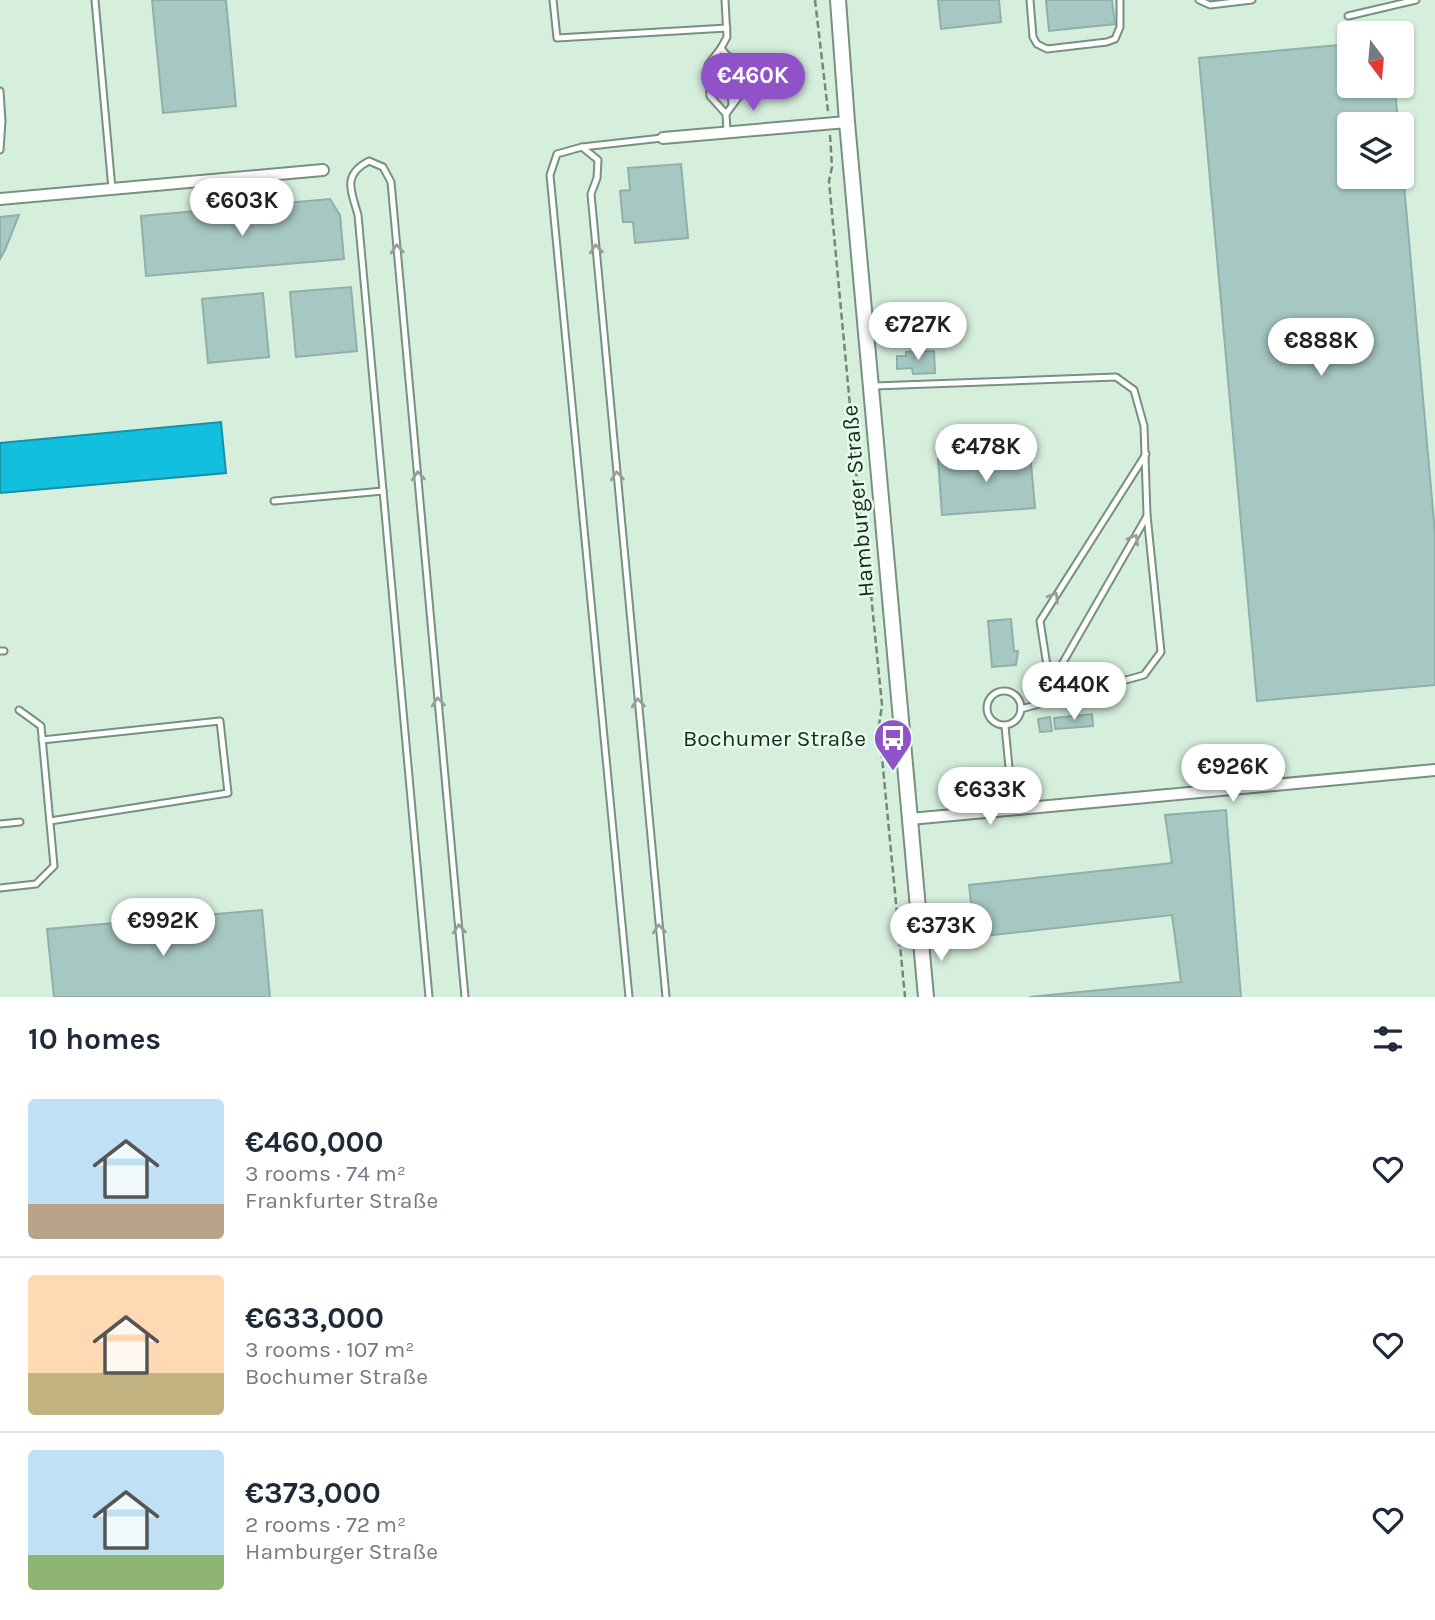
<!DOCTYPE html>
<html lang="en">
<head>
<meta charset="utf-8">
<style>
	body { margin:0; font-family:Karla,sans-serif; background:#f2f2f3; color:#1f2937; height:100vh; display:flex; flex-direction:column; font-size:26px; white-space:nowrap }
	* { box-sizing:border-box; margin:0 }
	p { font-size:23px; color:#747a83 }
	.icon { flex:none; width:38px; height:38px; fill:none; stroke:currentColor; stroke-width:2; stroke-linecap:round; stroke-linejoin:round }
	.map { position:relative; height:997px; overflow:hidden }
	.details { display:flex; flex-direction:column; background:#fff; flex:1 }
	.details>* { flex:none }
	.needle { width:46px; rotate:164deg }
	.tools { position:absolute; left:1337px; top:21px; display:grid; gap:14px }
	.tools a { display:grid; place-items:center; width:77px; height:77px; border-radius:7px; background:#fff; box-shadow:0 2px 5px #0004; font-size:35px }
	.price { position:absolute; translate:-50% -60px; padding:0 16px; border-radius:24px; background:#fff; color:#222; font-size:23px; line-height:46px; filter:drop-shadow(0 2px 4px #0008) }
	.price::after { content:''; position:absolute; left:50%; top:42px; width:21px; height:16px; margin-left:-10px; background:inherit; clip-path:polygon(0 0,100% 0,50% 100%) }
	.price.active { background:#8f52c8; color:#fff }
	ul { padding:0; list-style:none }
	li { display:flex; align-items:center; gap:21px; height:175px; padding:0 28px }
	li+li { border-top:2px solid #e0e1e3 }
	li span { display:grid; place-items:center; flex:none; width:196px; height:140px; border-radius:7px; color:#555 }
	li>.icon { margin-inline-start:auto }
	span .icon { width:84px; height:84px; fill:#fffc; stroke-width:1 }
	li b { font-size:30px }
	h2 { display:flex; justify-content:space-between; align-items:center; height:84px; padding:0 28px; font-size:30px }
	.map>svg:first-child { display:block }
	.water { fill:#12bfde; stroke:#1591a5; stroke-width:2 }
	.building { fill:#a6c7c2; stroke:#8fb0aa; stroke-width:2 }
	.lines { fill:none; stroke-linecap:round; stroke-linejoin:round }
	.service-casing { stroke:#78907f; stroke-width:9 }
	.minor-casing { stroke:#78907f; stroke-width:14 }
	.tertiary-casing { stroke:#78907f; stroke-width:18 }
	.path { stroke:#75867a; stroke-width:2.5; stroke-dasharray:7 3.5; stroke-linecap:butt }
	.service { stroke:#fff; stroke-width:5 }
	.minor { stroke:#fff; stroke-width:10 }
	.tertiary { stroke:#fff; stroke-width:14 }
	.oneway { stroke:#999d9b }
	.labels { text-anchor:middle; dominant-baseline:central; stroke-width:5; stroke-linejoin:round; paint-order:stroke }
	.street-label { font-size:23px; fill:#1d2620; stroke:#e3fdea }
	.poi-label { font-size:23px; fill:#1d2620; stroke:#e3fdea; text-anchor:end }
</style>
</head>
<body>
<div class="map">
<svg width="1435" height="997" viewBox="0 0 1435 997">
	<rect width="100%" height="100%" fill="#d6efdd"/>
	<!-- water -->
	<polygon class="water" points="221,422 226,473 0,493 0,443"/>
	<!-- building -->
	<g class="building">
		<polygon points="152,0 226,0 236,106 163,113"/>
		<polygon points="938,0 999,0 1001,22 941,29"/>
		<polygon points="1046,0 1112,0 1115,24 1049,31"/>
		<polygon points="1349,44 1349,86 1395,86 1398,124 1349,124 1349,177 1402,177 1402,162 1435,533 1435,685 1257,701 1199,58"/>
		<polygon points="681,164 688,238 635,243 633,222 623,222 620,191 630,190 628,168"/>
		<polygon points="330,199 340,215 344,259 146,276 141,216"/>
		<polygon points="19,215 5,250 0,259 0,217"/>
		<polygon points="351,287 357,351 296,357 290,292"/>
		<polygon points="263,293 269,357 208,363 202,299"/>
		<polygon points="934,351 935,373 913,374 912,368 897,369 897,356 906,356 906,352"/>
		<polygon points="1030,452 1035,508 942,515 938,459"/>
		<polygon points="1011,619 1014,651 1018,651 1016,665 992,667 988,621"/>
		<polygon points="1092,714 1093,726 1055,729 1054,718"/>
		<polygon points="1050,717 1052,731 1040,732 1038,719"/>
		<polygon points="1226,810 1241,997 1029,997 1181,982 1172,915 975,937 969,885 1172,863 1165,815"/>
		<polygon points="262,910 270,997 54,997 47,929"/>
	</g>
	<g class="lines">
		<!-- service casing -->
		<g class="service-casing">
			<g id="service">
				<polyline points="95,0 112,189"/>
				<polyline points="553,0 557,38 727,28"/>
				<polyline points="725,0 727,37 721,48 738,69 740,95 726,114 727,131"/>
				<polyline points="1030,0 1033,37 1037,44 1047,49 1107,42 1115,39 1120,27 1120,0"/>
				<polyline points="1199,0 1210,5 1252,0"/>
				<polyline points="1348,16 1416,0"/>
				<polyline points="721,48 708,65 710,96 726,114"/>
				<polyline points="728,56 732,105"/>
				<polyline points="0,91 2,121 0,150"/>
				<polyline points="582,147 662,138"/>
				<polyline points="874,386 1116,377 1134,390 1144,426 1147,515 1161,652 1144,675 1021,709"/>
				<polyline points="274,501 383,491"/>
				<polyline points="0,651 4,651"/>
				<polyline points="1050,685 1040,621 1146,454"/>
				<circle cx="1004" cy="708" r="17"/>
				<polyline points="1037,703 1050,685 1147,516"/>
				<polyline points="1005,726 1013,809"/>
				<polyline points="42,740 220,721 228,793 50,821"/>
				<polyline points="0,824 20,822"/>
				<polyline points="0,888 36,884 54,866 41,726 19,710"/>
				<path d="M429,997l-71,-782c-7,-25 -16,-40 11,-54l14,6 8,15 74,815"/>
				<polyline points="629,997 550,175 557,154 582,147 598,160 597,178 591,194 666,997"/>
			</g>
		</g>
		<!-- minor casing -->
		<g class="minor-casing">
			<g id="minor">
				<polyline points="663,138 847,122"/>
				<polyline points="0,199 323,170"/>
				<polyline points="910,819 1435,770"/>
			</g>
		</g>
		<!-- tertiary casing -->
		<g class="tertiary-casing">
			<polyline id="tertiary" points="838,0 847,122 926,997"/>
		</g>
		<!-- path -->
		<g class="path">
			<polyline points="815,0 828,111"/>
			<polyline points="830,135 832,167 829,181 866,577 871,594 882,705 879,726 905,997"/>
		</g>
		<!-- service -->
		<use href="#service" class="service"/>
		<!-- minor -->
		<use href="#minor" class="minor"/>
		<!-- tertiary -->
		<use href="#tertiary" class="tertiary"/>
	</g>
	<!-- one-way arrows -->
	<defs><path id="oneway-chevron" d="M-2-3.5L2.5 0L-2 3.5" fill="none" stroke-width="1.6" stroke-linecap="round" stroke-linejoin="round" transform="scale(1.75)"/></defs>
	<g class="oneway">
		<use href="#oneway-chevron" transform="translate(397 249) rotate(-95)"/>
		<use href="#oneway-chevron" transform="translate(596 249) rotate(-95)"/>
		<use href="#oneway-chevron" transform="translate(418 476) rotate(-95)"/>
		<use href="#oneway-chevron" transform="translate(617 476) rotate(-95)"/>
		<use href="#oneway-chevron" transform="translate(1134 539) rotate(-60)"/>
		<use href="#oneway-chevron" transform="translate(1054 597) rotate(-58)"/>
		<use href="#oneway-chevron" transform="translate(438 702) rotate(-95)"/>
		<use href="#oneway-chevron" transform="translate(638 703) rotate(-95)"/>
		<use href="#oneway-chevron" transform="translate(459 929) rotate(-95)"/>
		<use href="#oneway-chevron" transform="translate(659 929) rotate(-95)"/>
	</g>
	<!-- icons -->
	<defs>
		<g id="bus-pin" transform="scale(2.0125)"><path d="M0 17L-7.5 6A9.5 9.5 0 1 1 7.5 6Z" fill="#8f52c8" stroke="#e3fdea"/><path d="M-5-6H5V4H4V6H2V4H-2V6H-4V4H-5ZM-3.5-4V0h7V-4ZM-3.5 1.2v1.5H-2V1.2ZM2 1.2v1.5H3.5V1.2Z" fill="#fff"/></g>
	</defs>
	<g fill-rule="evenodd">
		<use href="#bus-pin" x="893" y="738"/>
	</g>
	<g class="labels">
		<!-- street labels -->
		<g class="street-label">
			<text transform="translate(858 501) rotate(-95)">Hamburger Straße</text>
		</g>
		<!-- poi labels -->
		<g class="poi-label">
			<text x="866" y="738">Bochumer Straße</text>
		</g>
	</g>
</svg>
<div class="tools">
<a><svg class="needle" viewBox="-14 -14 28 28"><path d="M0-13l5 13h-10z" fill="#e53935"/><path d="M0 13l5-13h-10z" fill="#747a83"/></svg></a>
<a><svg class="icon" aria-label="layers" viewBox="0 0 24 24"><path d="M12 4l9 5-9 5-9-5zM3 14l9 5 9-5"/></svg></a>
</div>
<b class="price active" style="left:753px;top:113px">€460K</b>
<b class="price" style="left:242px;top:238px">€603K</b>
<b class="price" style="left:918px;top:362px">€727K</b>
<b class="price" style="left:1321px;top:378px">€888K</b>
<b class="price" style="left:986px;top:484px">€478K</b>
<b class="price" style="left:1074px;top:722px">€440K</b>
<b class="price" style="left:1233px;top:804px">€926K</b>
<b class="price" style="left:990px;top:827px">€633K</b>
<b class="price" style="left:163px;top:958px">€992K</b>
<b class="price" style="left:941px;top:963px">€373K</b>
</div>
<section class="details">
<h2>10 homes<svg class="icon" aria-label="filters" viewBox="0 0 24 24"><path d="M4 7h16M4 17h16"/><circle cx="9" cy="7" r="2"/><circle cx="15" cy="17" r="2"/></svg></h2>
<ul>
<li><span style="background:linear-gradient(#bfe0f5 75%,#b9a48a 0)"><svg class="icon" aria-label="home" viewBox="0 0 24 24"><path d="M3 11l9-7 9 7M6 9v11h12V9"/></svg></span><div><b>€460,000</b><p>3 rooms · 74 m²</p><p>Frankfurter Straße</p></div><svg class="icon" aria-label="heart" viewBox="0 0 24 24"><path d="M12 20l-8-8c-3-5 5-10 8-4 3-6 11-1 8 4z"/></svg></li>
<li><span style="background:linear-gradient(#ffd9b3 70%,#c2b280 0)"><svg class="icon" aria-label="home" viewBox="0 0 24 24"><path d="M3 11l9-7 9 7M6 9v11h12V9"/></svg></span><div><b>€633,000</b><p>3 rooms · 107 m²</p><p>Bochumer Straße</p></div><svg class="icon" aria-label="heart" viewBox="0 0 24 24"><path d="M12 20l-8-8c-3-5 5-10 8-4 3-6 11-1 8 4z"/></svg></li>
<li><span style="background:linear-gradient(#bfe0f5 75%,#8fb573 0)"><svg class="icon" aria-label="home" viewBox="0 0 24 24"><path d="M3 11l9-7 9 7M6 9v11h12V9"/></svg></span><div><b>€373,000</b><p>2 rooms · 72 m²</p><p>Hamburger Straße</p></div><svg class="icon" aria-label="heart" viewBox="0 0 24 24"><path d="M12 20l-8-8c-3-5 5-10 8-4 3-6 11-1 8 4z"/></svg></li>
</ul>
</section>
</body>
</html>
